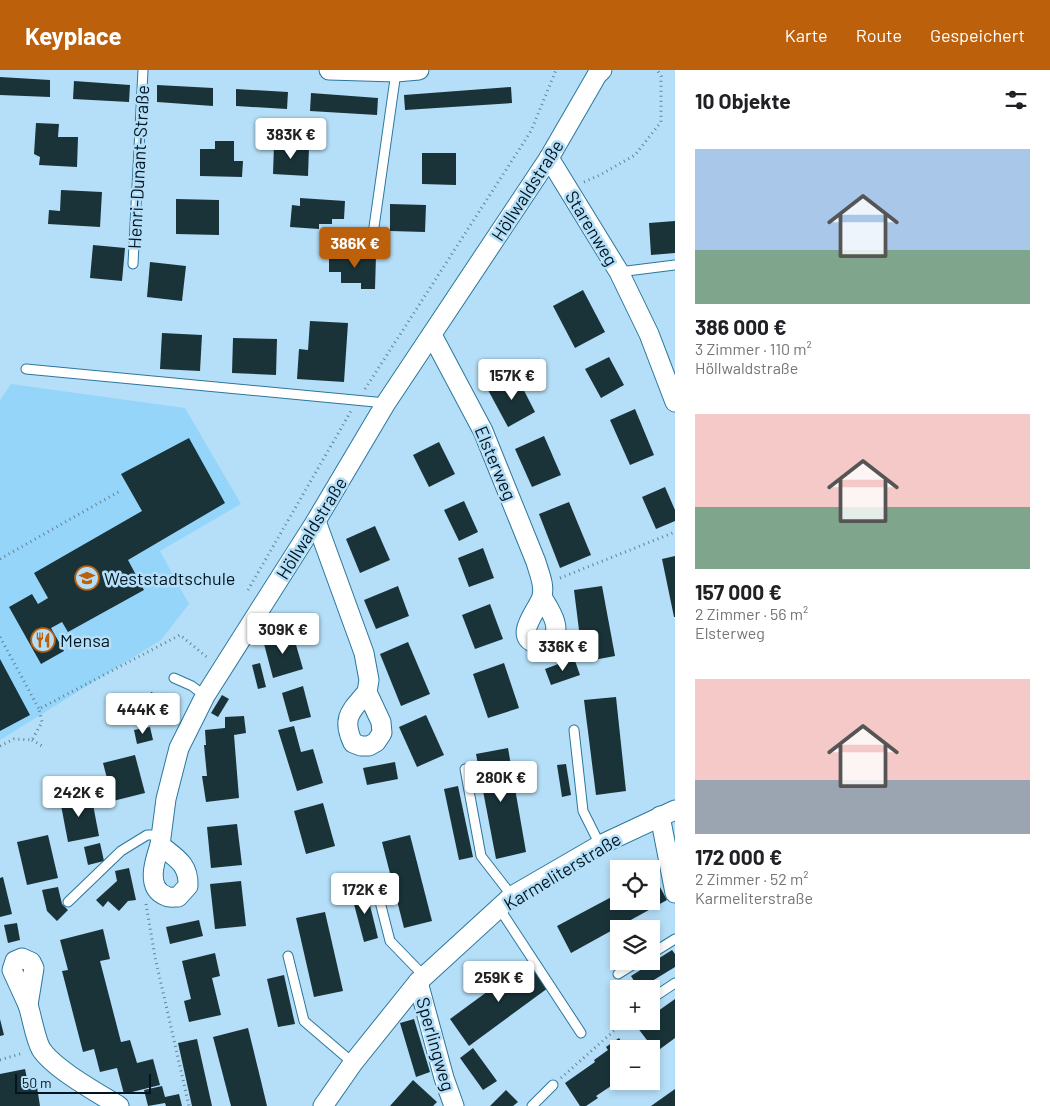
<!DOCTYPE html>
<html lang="de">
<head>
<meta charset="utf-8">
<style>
	body { margin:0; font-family:Barlow,sans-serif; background:#f2f2f2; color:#202124; height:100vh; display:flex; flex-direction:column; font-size:19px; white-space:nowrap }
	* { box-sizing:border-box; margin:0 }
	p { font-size:16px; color:#757577 }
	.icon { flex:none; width:28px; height:28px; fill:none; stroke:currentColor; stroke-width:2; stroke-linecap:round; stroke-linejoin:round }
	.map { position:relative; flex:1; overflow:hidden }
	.drawer { display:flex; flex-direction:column; background:#fff; width:375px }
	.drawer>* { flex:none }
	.buttons { position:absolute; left:610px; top:790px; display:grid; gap:10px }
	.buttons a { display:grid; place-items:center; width:50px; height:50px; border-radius:0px; background:#fff; box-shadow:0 2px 8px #0003; font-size:25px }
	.scale { position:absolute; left:15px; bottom:12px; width:136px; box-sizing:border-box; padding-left:5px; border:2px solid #011622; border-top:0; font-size:14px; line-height:18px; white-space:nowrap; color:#011622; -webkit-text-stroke:4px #b5dff8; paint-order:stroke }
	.price { position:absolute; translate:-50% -42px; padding:0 11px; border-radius:5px; background:#fff; color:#222; font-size:16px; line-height:32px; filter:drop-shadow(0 1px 2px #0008) }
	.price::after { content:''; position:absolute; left:50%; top:30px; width:15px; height:11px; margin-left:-8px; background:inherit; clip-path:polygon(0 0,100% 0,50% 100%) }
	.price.active { background:#bc600c; color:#fff }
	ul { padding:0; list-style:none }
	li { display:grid; align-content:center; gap:10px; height:265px; padding:0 20px }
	li span { display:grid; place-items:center; height:155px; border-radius:0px; color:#555 }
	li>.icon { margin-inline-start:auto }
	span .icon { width:90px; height:90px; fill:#fffc; stroke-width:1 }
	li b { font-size:21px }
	h2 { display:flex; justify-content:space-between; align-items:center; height:60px; padding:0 20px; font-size:21px }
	header { display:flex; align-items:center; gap:30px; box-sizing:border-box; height:70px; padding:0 25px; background:#bc600c; color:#fff }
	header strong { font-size:24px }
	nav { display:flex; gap:28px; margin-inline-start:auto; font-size:18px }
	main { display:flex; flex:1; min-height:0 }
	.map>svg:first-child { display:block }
	.built { fill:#95d5f9 }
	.building { fill:#193339 }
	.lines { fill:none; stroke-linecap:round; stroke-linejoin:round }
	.lane-casing { stroke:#2b779c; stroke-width:11 }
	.street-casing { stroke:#2b779c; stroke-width:21 }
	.path { stroke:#628295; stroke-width:3; stroke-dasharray:1 4; stroke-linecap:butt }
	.lane { stroke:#fff; stroke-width:9 }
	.street { stroke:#fff; stroke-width:19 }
	.labels { text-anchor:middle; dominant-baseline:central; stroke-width:5; stroke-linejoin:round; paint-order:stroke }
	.street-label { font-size:18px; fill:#011622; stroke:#b5dff8 }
	.poi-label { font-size:18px; fill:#011622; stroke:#b5dff8; text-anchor:start }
</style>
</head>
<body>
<header>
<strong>Keyplace</strong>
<nav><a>Karte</a><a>Route</a><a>Gespeichert</a></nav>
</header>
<main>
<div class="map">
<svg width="675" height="1036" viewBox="0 0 675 1036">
	<rect width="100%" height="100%" fill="#b5dff8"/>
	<!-- built -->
	<polygon class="built" points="11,314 185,338 241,434 160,481 189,534 161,570 0,670 0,330"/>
	<!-- building -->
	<g class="building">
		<polygon points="0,7 50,10 50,27 0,25"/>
		<polygon points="74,11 130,15 129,32 73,29"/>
		<polygon points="157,15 213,18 213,36 157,32"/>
		<polygon points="511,17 512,33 405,40 404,25"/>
		<polygon points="236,19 288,22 287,39 236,36"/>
		<polygon points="311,23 378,28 377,45 310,41"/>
		<polygon points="36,53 59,54 58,67 78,67 77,97 39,95 40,87 34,84"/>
		<polygon points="215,71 234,71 234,91 243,91 242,107 200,106 200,79 215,79"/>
		<polygon points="274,75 309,77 308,106 273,104"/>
		<polygon points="422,83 456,83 456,115 422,114"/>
		<polygon points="61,120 102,122 100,157 48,154 49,140 60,141"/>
		<polygon points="300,128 345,131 344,149 332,149 332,154 319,154 319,159 290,157 292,135 300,136"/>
		<polygon points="176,129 219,130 219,165 176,164"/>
		<polygon points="390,134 426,135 425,162 390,161"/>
		<polygon points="675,151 675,183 651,185 649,153"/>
		<polygon points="93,175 125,178 122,211 90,208"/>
		<polygon points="329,184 376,185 375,219 361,219 361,213 341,213 341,202 329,202"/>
		<polygon points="150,192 186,196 182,231 147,227"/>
		<polygon points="583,220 605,262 575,278 553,236"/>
		<polygon points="310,251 348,253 344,312 297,309 299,279 308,280"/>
		<polygon points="162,263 202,265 200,301 160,299"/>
		<polygon points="233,268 277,269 276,305 232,303"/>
		<polygon points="609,287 624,315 601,328 585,299"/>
		<polygon points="516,305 535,342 508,357 488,320"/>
		<polygon points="635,339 654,385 630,395 610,350"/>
		<polygon points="544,366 561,405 532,417 515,379"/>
		<polygon points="189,368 225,433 128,490 144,520 68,562 62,552 51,558 64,581 41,594 9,537 32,524 38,534 48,528 34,503 142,441 121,404"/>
		<polygon points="439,372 455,404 429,417 413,385"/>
		<polygon points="665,417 675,440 675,451 656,459 642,427"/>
		<polygon points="464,431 478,462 459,471 444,440"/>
		<polygon points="569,432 591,485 560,498 539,444"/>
		<polygon points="375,456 390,490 360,503 346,469"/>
		<polygon points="483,478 494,508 469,517 458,488"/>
		<polygon points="675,486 675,547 674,547 662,489"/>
		<polygon points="398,516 409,546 376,559 364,530"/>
		<polygon points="602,516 615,586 583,592 574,520"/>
		<polygon points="490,534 503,569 475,579 462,545"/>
		<polygon points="292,561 303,599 273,608 263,570"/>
		<polygon points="408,572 430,624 401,636 380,584"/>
		<polygon points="574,588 580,605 551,615 545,599"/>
		<polygon points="0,589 30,645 0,661"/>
		<polygon points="260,593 266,617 258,619 252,595"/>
		<polygon points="504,593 519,638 488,648 473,604"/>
		<polygon points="303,616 311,647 290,652 282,623"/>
		<polygon points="152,622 161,637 146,646 137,631"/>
		<polygon points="222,625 229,629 218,647 211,643"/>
		<polygon points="616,627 626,721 596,725 584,630"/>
		<polygon points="426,645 444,685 417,697 399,657"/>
		<polygon points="244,646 246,663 234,665 239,728 206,732 202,706 207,706 204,675 206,675 205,660 225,658 225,647"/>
		<polygon points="294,656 301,682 313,679 323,713 297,721 278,660"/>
		<polygon points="150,657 153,670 137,674 134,660"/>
		<polygon points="508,678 526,782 496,789 476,684"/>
		<polygon points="135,685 145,723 113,731 103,693"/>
		<polygon points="395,692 398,709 367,715 363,698"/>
		<polygon points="566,694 571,725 562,727 557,695"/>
		<polygon points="458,716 473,787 459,790 444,719"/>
		<polygon points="91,724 99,766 68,772 60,730"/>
		<polygon points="323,733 335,776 306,784 294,741"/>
		<polygon points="237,754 242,795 211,798 207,757"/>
		<polygon points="48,765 58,808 27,815 17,772"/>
		<polygon points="410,765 432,851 404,858 382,772"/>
		<polygon points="100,773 104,791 88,795 84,777"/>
		<polygon points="129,798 136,830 128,831 119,841 108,831 103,837 96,830 117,811 115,801"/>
		<polygon points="653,804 667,830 571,883 557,856 619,823 619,831 651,831 651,805"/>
		<polygon points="3,807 12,844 0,847 0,808"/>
		<polygon points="241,811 246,856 215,859 210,814"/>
		<polygon points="58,817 62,834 68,840 57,851 47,841 42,820"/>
		<polygon points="366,819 378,868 364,872 351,823"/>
		<polygon points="325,842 343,921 314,927 296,848"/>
		<polygon points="199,850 203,866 170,874 166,857"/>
		<polygon points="17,853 20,870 8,873 4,855"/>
		<polygon points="103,859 110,889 100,891 121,972 130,970 137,993 153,989 160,1015 124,1024 117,998 100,1002 94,979 83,982 62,901 68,900 60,870"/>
		<polygon points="672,880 675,884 675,897 639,919 631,906"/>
		<polygon points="215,883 220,906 212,908 221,945 189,952 184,931 191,929 182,891"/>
		<polygon points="529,891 548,918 469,976 450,949"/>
		<polygon points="284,905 295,954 278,957 267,909"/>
		<polygon points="675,929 675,968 656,982 637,957 644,951 651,951 651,946"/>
		<polygon points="0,949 4,965 0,966"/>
		<polygon points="414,949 430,1002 416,1007 400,953"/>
		<polygon points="248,958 261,1011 267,1036 231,1036 213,967"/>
		<polygon points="619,968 626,979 619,979 619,1008 610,1014 611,1016 596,1026 598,1028 586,1036 580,1036 565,1013 595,992 594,990 608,980 606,977"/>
		<polygon points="197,969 212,1036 192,1036 178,973"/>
		<polygon points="473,978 497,1011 483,1020 460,988"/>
		<polygon points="25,999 29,1018 37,1017 40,1036 0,1036 0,1004"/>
		<polygon points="413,1010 437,1032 433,1036 390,1036"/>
		<polygon points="162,1016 165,1027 179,1024 182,1036 166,1036 165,1033 148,1036 144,1020"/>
		<polygon points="675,1019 675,1036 651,1036"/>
		<polygon points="506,1020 518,1032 513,1036 490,1036"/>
	</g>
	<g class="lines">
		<!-- lane casing -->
		<g class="lane-casing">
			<g id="lane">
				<polyline points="374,157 396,2"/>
				<polyline points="133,194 143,0"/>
				<polyline points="619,202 675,195"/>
				<polyline points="26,299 386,333"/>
				<polyline points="174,608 192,616 205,626"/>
				<polyline points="574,660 583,741 600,775"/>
				<polyline points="465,699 481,786 512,826"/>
				<polyline points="376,816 390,871 424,906"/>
				<polyline points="68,832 121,781 147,765 161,765"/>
				<polyline points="499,838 581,963"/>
				<polyline points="651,884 675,869"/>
				<polyline points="288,886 304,951 353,993"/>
				<polyline points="618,904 639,891"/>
				<polyline points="651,929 675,913"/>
				<polyline points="532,1036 553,1015"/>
			</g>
		</g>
		<!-- street casing -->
		<g class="street-casing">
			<g id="street">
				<polyline points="329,0 396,2 419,0"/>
				<polyline points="549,88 619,202 649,264 675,332"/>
				<path d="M432,265l51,96 53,131c3,11 9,23 6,34 -2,12 -32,42 -4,48 4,0 8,0 11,-2 16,-12 0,-33 -7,-45"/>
				<path d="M316,451l48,132 5,27 -2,12 14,30 1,11 -6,9 -7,4h-8l-8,-3c-12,-25 -2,-32 14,-51"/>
				<polyline points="660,746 675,823"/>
				<polyline points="160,775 166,729 179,678 205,626 316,451 386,333 549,88 597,5 602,0"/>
				<path d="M160,775c16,13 29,19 28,41l-10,11c-4,0 -9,1 -12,-1 -21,-8 -11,-36 -6,-51z"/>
				<polygon points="22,888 31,892 34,898 28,935 12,900 15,891"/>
				<polyline points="418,912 444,1008 454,1036"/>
				<path d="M28,935c4,12 7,33 13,44 13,20 57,44 78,57"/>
				<polyline points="323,1036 353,993 418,912 512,826 600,775 675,740"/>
			</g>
		</g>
		<!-- path -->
		<g class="path">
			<polyline points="584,112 600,105 635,85 661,52 661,6 657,0"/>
			<polyline points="365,319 531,61 556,0"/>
			<polyline points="0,489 120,421"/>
			<polyline points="560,508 675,462"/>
			<polyline points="248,520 351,341"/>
			<polyline points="0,567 39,639"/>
			<polyline points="32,670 42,676"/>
			<polyline points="0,676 14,669 32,670 42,652 39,639 180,565 208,588"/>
			<polyline points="146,834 155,887 189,1036"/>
			<polyline points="0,990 23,983"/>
			<polyline points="561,1008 625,951"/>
		</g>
		<!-- lane -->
		<use href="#lane" class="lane"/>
		<!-- street -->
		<use href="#street" class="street"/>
	</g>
	<!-- icons -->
	<defs>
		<g id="school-ring" transform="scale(1.25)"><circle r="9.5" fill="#b5dff8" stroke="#bc600c" stroke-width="1.5"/><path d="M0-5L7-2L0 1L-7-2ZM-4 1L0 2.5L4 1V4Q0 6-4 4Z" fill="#bc600c"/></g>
		<g id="restaurant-ring" transform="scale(1.25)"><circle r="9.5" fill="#b5dff8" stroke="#bc600c" stroke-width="1.5"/><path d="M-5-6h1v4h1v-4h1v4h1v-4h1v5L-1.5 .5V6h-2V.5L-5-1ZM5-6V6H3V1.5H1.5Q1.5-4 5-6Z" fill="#bc600c"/></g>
	</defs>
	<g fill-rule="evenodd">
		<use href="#school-ring" x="87" y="508"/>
		<use href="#restaurant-ring" x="43" y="570"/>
	</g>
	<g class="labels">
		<!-- street labels -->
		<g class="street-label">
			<text transform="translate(138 97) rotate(-87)">Henri-Dunant-Straße</text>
			<text transform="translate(527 120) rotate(-57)">Höllwaldstraße</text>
			<text transform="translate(592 158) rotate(59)">Starenweg</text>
			<text transform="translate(496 393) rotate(67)">Elsterweg</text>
			<text transform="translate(311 458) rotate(-58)">Höllwaldstraße</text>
			<text transform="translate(562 801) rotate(-31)">Karmeliterstraße</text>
			<text transform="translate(436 974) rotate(74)">Sperlingweg</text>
		</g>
		<!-- poi labels -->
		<g class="poi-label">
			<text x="104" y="508">Weststadtschule</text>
			<text x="60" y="570">Mensa</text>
		</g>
	</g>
</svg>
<div class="buttons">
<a><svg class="icon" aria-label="locate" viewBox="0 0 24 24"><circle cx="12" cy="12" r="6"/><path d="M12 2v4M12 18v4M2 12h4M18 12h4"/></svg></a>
<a><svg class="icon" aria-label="layers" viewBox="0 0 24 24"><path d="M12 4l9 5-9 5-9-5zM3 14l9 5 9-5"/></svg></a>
<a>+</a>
<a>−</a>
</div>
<div class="scale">50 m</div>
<b class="price" style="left:291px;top:90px">383K €</b>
<b class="price active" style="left:355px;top:199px">386K €</b>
<b class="price" style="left:512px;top:331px">157K €</b>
<b class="price" style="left:283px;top:585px">309K €</b>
<b class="price" style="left:563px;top:602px">336K €</b>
<b class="price" style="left:143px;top:665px">444K €</b>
<b class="price" style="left:501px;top:733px">280K €</b>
<b class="price" style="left:79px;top:748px">242K €</b>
<b class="price" style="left:365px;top:845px">172K €</b>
<b class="price" style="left:499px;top:933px">259K €</b>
</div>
<section class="drawer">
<h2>10 Objekte<svg class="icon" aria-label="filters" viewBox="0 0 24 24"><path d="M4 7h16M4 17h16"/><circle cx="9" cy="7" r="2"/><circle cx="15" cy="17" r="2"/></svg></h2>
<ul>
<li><span style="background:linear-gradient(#a9c7e8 65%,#7fa58c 0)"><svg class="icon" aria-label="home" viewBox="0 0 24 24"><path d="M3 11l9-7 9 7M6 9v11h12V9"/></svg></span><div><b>386 000 €</b><p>3 Zimmer · 110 m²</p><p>Höllwaldstraße</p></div></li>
<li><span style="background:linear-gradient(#f6c9c9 60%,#7fa58c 0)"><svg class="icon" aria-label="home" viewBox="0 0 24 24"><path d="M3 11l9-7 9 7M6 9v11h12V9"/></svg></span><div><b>157 000 €</b><p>2 Zimmer · 56 m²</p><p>Elsterweg</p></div></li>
<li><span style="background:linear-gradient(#f6c9c9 65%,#9aa5b1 0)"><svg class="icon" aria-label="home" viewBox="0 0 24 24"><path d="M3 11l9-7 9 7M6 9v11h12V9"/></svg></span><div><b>172 000 €</b><p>2 Zimmer · 52 m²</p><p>Karmeliterstraße</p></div></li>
</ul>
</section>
</main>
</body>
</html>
